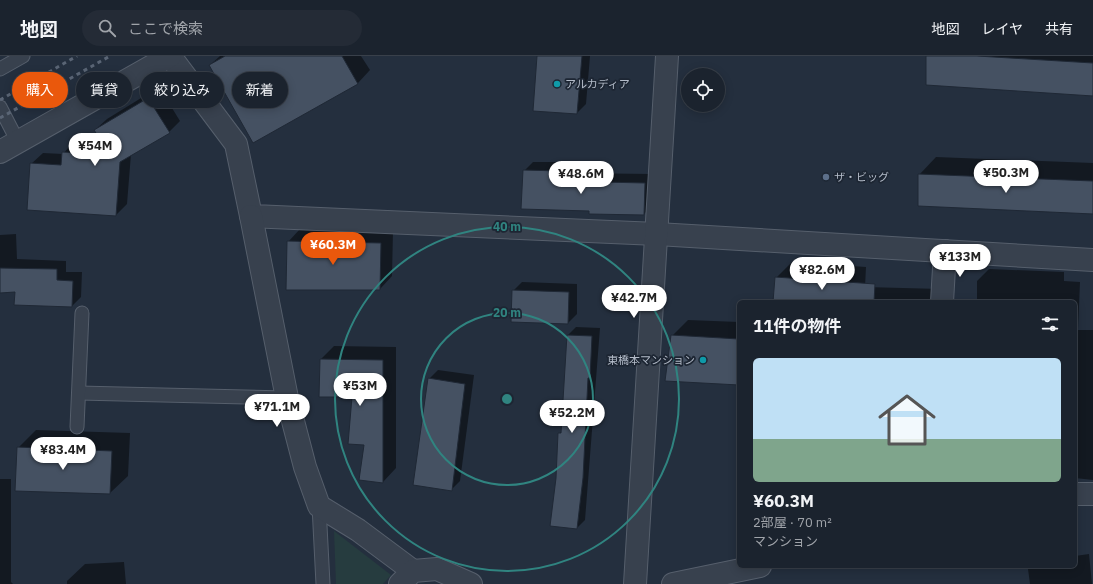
<!DOCTYPE html>
<html lang="ja">
<head>
<meta charset="utf-8">
<style>
	body { margin:0; font-family:"IBM Plex Sans","Noto Sans JP",sans-serif; background:#242b36; color:#f1f3f6; height:100vh; display:flex; flex-direction:column; font-size:15px; white-space:nowrap }
	* { box-sizing:border-box; margin:0 }
	p { font-size:13px; color:#a0a4aa }
	.icon { flex:none; width:22px; height:22px; fill:none; stroke:currentColor; stroke-width:2; stroke-linecap:round; stroke-linejoin:round }
	.map { position:relative; flex:1; overflow:hidden }
	.side { position:absolute; left:737px; top:244px; width:340px; height:268px; display:flex; flex-direction:column; background:#1b232e; border-radius:6px; box-shadow:0 2px 10px #0003,0 0 0 1px #39404a }
	.side>* { flex:none }
	.guide { position:absolute; left:12px; top:16px; width:380px; height:36px; display:flex; gap:8px }
	.tools { position:absolute; left:681px; top:12px; display:grid; gap:8px }
	.tools a { display:grid; place-items:center; width:44px; height:44px; border-radius:50%; background:#1b232e; box-shadow:0 2px 10px #0003,0 0 0 1px #39404a; font-size:20px }
	.price { position:absolute; translate:-50% -34px; padding:0 9px; border-radius:14px; background:#fff; color:#222; font-size:13px; line-height:26px; filter:drop-shadow(0 1px 2px #0008) }
	.price::after { content:''; position:absolute; left:50%; top:24px; width:12px; height:9px; margin-left:-6px; background:inherit; clip-path:polygon(0 0,100% 0,50% 100%) }
	.price.active { background:#ea580c; color:#fff }
	ul { padding:0; list-style:none }
	li { display:grid; align-content:center; gap:8px; height:212px; padding:0 16px }
	li span { display:grid; place-items:center; height:124px; border-radius:6px; color:#555 }
	li>.icon { margin-inline-start:auto }
	span .icon { width:72px; height:72px; fill:#fffc; stroke-width:1 }
	li b { font-size:17px }
	h2 { display:flex; justify-content:space-between; align-items:center; height:48px; padding:0 16px; font-size:17px }
	.pill { padding:0 14px; border-radius:18px; background:#1b232e; box-shadow:0 2px 10px #0003,0 0 0 1px #39404a; font-size:14px; line-height:36px }
	.pill.active { background:#ea580c; color:#fff }
	header { display:flex; align-items:center; gap:24px; box-sizing:border-box; height:56px; padding:0 20px; background:#1b232e; border-bottom:1px solid #39404a }
	header strong { font-size:19px }
	nav { display:flex; gap:22px; margin-inline-start:auto; font-size:14px }
	.search { width:280px; height:36px; background:#242b36; display:flex; align-items:center; gap:10px; box-sizing:border-box; padding:0 14px; border-radius:22px; color:#a0a4aa; font-size:15px }
	.map>svg:first-child { display:block }
	.green { fill:#263c3f }
	.shadow { fill:#0007 }
	.building { fill:#455162; stroke:#1f2835 }
	.lines { fill:none; stroke-linecap:round; stroke-linejoin:round }
	.lane-casing { stroke:#565f6c; stroke-width:15 }
	.street-casing { stroke:#565f6c; stroke-width:24 }
	.lane { stroke:#38414e; stroke-width:13 }
	.street { stroke:#38414e; stroke-width:22 }
	.rail { stroke:#5a6575; stroke-width:3; stroke-dasharray:4 4; stroke-linecap:butt }
	.ring { fill:none; stroke:#308480; stroke-width:2 }
	.culture-dot { fill:#0f9aa8; stroke:#1d2633; stroke-width:1.5 }
	.service-dot { fill:#5c6f8a; stroke:#1d2633; stroke-width:1.5 }
	.labels { text-anchor:middle; dominant-baseline:central; stroke-width:3.5; stroke-linejoin:round; paint-order:stroke }
	.poi-label { font-size:11px; fill:#b4bcc9; stroke:#1d2633; text-anchor:start }
	.centre { fill:#308480; stroke:#1d2633; stroke-width:2 }
	.ring-label { font-size:12px; text-anchor:middle; font-weight:bold; fill:#308480; stroke:#1d2633; stroke-width:3.5; stroke-linejoin:round; paint-order:stroke }
</style>
</head>
<body>
<header>
<strong>地図</strong>
<div class="search"><svg class="icon" aria-label="search" viewBox="0 0 24 24"><circle cx="10" cy="10" r="6"/><path d="M15 15l6 6"/></svg>ここで検索</div>
<nav><a>地図</a><a>レイヤ</a><a>共有</a></nav>
</header>
<div class="map">
<svg width="1093" height="528" viewBox="0 0 1093 528">
	<rect width="100%" height="100%" fill="#242f3e"/>
	<!-- green -->
	<polygon class="green" points="334,475 391,519 383,528 336,528"/>
	<!-- shadow -->
	<g class="shadow">
		<polygon points="220,0 361,0 370,14 358,27 253,85 210,9"/>
		<polygon points="538,0 590,0 586,48 577,57"/>
		<polygon points="927,0 1093,0 1093,39"/>
		<polygon points="159,31 180,65 169,76 131,98 127,148 116,159 31,108 43,97 63,98 74,85 103,86 95,74 107,63"/>
		<polygon points="936,101 1093,107 1093,157 919,119"/>
		<polygon points="533,106 569,106 568,117 654,118 653,149 644,158 524,115"/>
		<polygon points="300,173 393,175 392,220 380,233 288,186"/>
		<polygon points="16,178 17,203 66,205 66,216 82,216 81,241 72,250 16,235 0,236 0,179"/>
		<polygon points="792,206 866,211 865,231 941,233 941,246 769,246 775,241 776,222"/>
		<polygon points="989,213 1064,216 1064,225 1080,226 1078,274 1093,274 1093,424 1075,422 1075,246 977,246 977,225"/>
		<polygon points="522,226 577,228 577,258 568,267 513,235"/>
		<polygon points="688,264 739,266 739,328 672,280"/>
		<polygon points="576,271 600,272 585,464 577,472 557,422 559,378 563,374 568,279"/>
		<polygon points="334,290 396,291 396,412 383,426 366,388 353,340 321,303"/>
		<polygon points="438,314 474,319 460,425 451,434 429,323"/>
		<polygon points="36,374 130,377 128,420 110,437 18,392"/>
		<polygon points="0,423 11,423 11,526 13,528 0,528"/>
		<polygon points="1089,498 1092,528 1030,528 1028,513 1031,510 1075,510 1075,500"/>
		<polygon points="124,506 126,528 67,528 67,525 85,508"/>
	</g>
	<!-- building -->
	<g class="building">
		<polygon points="225,0 342,0 358,28 253,87 209,9"/>
		<polygon points="537,0 582,0 577,58 533,55"/>
		<polygon points="926,0 977,0 1093,7 1093,40 926,29"/>
		<polygon points="148,42 170,77 120,106 116,160 27,154 30,107 61,109 62,96 110,98 94,74"/>
		<polygon points="523,114 560,115 560,125 645,127 644,159 589,158 589,155 521,153"/>
		<polygon points="918,118 1093,125 1093,158 918,150"/>
		<polygon points="287,185 381,187 380,234 286,234"/>
		<polygon points="0,212 57,213 57,224 73,225 72,251 14,249 15,236 0,237"/>
		<polygon points="775,221 875,228 874,246 773,246"/>
		<polygon points="512,234 569,236 568,268 511,266"/>
		<polygon points="567,279 592,280 590,322 588,322 583,422 577,473 550,470 556,422 558,377 561,377"/>
		<polygon points="671,279 739,283 739,329 665,325"/>
		<polygon points="320,303 383,304 383,427 359,424 364,389 348,388 352,341 319,341"/>
		<polygon points="428,322 465,328 452,435 413,429"/>
		<polygon points="17,391 112,395 110,438 15,435"/>
	</g>
	<g class="lines">
		<!-- lane casing -->
		<g class="lane-casing">
			<g id="lane">
				<polyline points="0,13 23,0"/>
				<polyline points="0,51 18,86"/>
				<polyline points="79,337 287,342"/>
				<polyline points="77,371 82,257"/>
				<polyline points="319,450 323,528"/>
			</g>
		</g>
		<!-- street casing -->
		<g class="street-casing">
			<g id="street">
				<polyline points="170,0 236,88 251,160 657,178 1093,204"/>
				<polyline points="0,96 170,0"/>
				<polyline points="251,160 287,342 305,411 319,450 358,474 413,515"/>
				<polyline points="942,246 945,195"/>
				<polyline points="1075,438 1093,438"/>
				<polyline points="400,528 413,515 437,513 471,528"/>
				<polyline points="635,528 667,0"/>
				<polyline points="673,528 760,510"/>
			</g>
		</g>
		<!-- lane -->
		<use href="#lane" class="lane"/>
		<!-- street -->
		<use href="#street" class="street"/>
		<!-- rail -->
		<g class="rail">
			<polyline points="0,44 77,0"/>
			<polyline points="0,62 110,0"/>
		</g>
	</g>
	<!-- distance rings -->
	<g class="ring">
		<circle cx="507" cy="343" r="86"/>
		<circle cx="507" cy="343" r="172"/>
	</g>
	<!-- markers -->
	<g class="culture-dot">
		<circle cx="557" cy="28" r="4"/>
		<circle cx="703" cy="304" r="4"/>
	</g>
	<circle class="service-dot" cx="826" cy="121" r="4"/>
	<g class="labels">
		<!-- poi labels -->
		<g class="poi-label">
			<text x="565" y="28">アルカディア</text>
			<text x="834" y="121">ザ・ビッグ</text>
			<text x="695" y="304" text-anchor="end">東橋本マンション</text>
		</g>
	</g>
	<circle cx="507" cy="343" r="6" class="centre"/>
	<g class="ring-label">
		<text x="507" y="175">40 m</text>
		<text x="507" y="261">20 m</text>
	</g>
</svg>
<div class="tools">
<a><svg class="icon" aria-label="locate" viewBox="0 0 24 24"><circle cx="12" cy="12" r="6"/><path d="M12 2v4M12 18v4M2 12h4M18 12h4"/></svg></a>
</div>
<b class="price" style="left:95px;top:111px">¥54M</b>
<b class="price" style="left:1006px;top:138px">¥50.3M</b>
<b class="price" style="left:581px;top:139px">¥48.6M</b>
<b class="price active" style="left:333px;top:210px">¥60.3M</b>
<b class="price" style="left:960px;top:222px">¥133M</b>
<b class="price" style="left:822px;top:235px">¥82.6M</b>
<b class="price" style="left:634px;top:263px">¥42.7M</b>
<b class="price" style="left:360px;top:351px">¥53M</b>
<b class="price" style="left:277px;top:372px">¥71.1M</b>
<b class="price" style="left:572px;top:378px">¥52.2M</b>
<b class="price" style="left:63px;top:415px">¥83.4M</b>
<div class="guide">
<a class="pill active">購入</a>
<a class="pill">賃貸</a>
<a class="pill">絞り込み</a>
<a class="pill">新着</a>
</div>
<section class="side">
<h2>11件の物件<svg class="icon" aria-label="filters" viewBox="0 0 24 24"><path d="M4 7h16M4 17h16"/><circle cx="9" cy="7" r="2"/><circle cx="15" cy="17" r="2"/></svg></h2>
<ul>
<li><span style="background:linear-gradient(#bfe0f5 65%,#7fa58c 0)"><svg class="icon" aria-label="home" viewBox="0 0 24 24"><path d="M3 11l9-7 9 7M6 9v11h12V9"/></svg></span><div><b>¥60.3M</b><p>2部屋 · 70 m²</p><p>マンション</p></div></li>
</ul>
</section>
</div>
</body>
</html>
